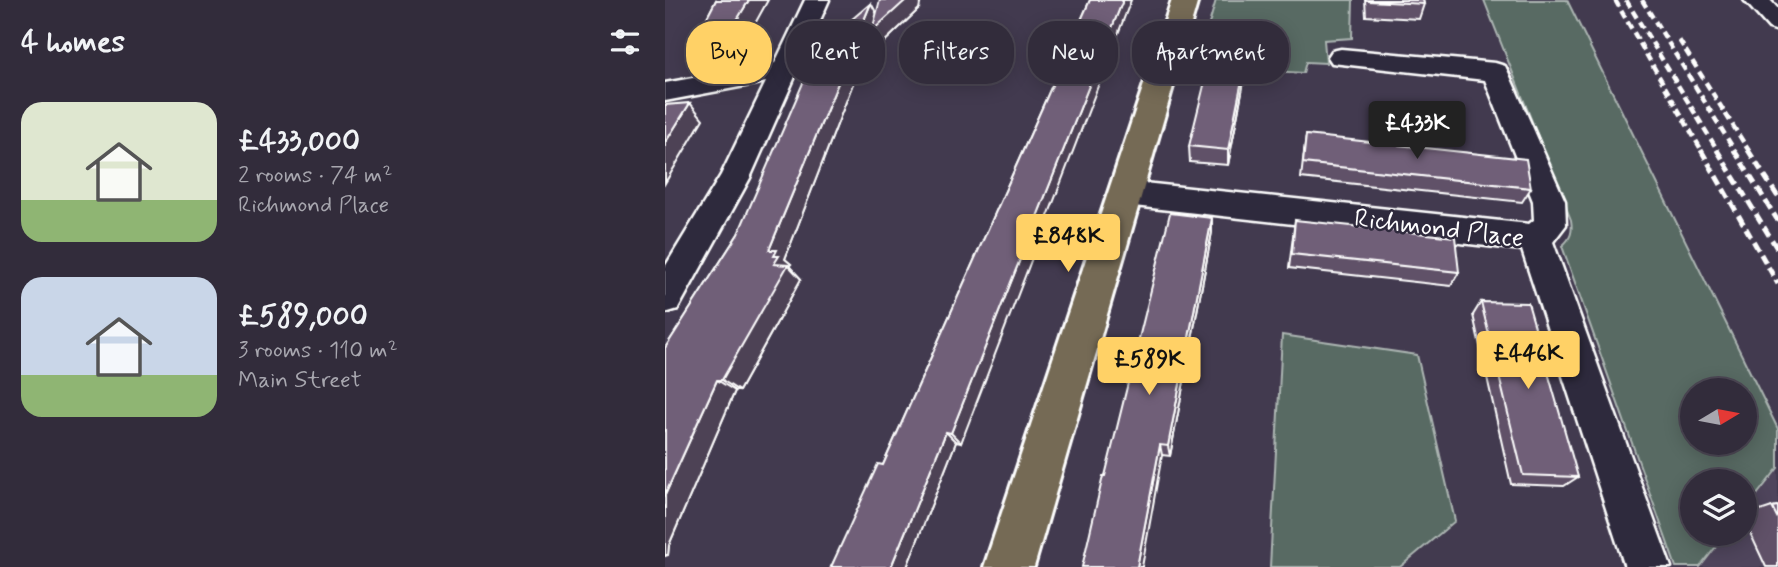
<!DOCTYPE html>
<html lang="en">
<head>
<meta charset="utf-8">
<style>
	body { margin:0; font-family:Mynerve,sans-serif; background:#3d3846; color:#f1f3f6; height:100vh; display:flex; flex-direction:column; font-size:26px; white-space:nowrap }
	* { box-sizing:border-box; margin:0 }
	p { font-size:23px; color:#a8a7af }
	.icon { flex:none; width:38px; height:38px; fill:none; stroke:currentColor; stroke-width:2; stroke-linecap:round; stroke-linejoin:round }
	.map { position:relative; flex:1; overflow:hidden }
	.side { display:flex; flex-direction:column; background:#322c3b; width:665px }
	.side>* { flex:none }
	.guide { position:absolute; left:21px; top:21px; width:665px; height:63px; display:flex; gap:14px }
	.needle { width:46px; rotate:80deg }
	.fabs { position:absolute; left:1015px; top:378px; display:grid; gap:14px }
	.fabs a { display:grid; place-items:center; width:77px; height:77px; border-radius:50%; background:#322c3b; box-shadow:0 4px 18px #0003,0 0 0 2px #4d4855; font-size:35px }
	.price { position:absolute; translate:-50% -60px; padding:0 16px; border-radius:7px; background:#ffd166; color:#111; font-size:23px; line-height:46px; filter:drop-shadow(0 2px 4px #0008) }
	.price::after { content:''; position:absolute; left:50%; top:42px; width:21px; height:16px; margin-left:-10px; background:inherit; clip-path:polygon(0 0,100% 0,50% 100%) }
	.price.on { background:#222; color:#fff }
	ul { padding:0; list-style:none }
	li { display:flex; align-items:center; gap:21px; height:175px; padding:0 21px }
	li span { display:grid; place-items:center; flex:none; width:196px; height:140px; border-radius:21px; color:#555 }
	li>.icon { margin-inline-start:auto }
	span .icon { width:84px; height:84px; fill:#fffc; stroke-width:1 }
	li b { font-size:30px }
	h2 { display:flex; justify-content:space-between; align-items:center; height:84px; padding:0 21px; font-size:30px }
	.pill { padding:0 24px; border-radius:28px; background:#322c3b; box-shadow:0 4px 18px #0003,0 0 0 2px #4d4855; font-size:24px; line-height:63px }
	.pill.on { background:#ffd166; color:#111 }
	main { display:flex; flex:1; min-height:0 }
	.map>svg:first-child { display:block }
	.built { fill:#50455b }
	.green { fill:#586b64; stroke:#acb5b2; stroke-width:2; fill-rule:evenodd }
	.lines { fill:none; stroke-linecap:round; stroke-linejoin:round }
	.minor-casing { stroke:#fff; stroke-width:5 }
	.major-casing { stroke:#fff; stroke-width:6 }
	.minor { fill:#2f2a3d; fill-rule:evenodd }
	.major { fill:#756a55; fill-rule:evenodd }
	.rail-far1 { stroke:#fff; stroke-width:4.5; stroke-dasharray:8 4.5; stroke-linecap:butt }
	.rail { stroke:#fff; stroke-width:5; stroke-dasharray:10 5; stroke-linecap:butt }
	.wall { fill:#605167; stroke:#fff; stroke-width:2 }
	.shaded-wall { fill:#4e4254; stroke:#fff; stroke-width:2 }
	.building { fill:#705e78; stroke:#fff; stroke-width:2 }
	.labels { text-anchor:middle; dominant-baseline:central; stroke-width:5; stroke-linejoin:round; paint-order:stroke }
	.street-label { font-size:26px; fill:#fff; stroke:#2f2a3d }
</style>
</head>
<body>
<main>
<section class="side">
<h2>4 homes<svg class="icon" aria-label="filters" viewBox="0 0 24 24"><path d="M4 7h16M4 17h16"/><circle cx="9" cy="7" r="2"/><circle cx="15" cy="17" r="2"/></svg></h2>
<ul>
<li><span style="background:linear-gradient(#dfe7d0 70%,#8fb573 0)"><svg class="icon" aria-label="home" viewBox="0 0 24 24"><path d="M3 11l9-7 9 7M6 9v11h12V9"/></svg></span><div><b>£433,000</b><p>2 rooms · 74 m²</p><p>Richmond Place</p></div></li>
<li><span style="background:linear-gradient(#c9d6e8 70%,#8fb573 0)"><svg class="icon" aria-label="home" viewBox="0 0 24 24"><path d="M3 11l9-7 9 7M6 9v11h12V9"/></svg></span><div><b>£589,000</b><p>3 rooms · 110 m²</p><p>Main Street</p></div></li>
</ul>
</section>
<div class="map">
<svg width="1113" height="567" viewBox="0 0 1113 567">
	<rect width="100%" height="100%" fill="#423a4f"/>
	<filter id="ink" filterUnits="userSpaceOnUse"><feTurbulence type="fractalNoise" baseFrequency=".0143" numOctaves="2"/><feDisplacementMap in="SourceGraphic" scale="14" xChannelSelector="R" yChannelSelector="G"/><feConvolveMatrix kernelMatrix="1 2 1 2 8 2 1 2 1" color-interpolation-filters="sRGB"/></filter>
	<g filter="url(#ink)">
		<!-- built -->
		<polygon class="built" points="1113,468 1113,567 1035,567 1061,534 1080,534 1080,510"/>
		<!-- green -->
		<g class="green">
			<polygon points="551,0 688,0 687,38 659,40 661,63 641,62 638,73 578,69 530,72"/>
			<path d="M819,0h83l211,429v39l-33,42v-29h-53v53h34l-26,33h-24l-114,-321c9,-8 11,-14 9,-26zM1027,390h53v53h-53z"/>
			<polygon points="617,335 752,355 790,521 735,567 605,567"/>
		</g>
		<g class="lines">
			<!-- minor casing -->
			<g class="minor-casing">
				<g id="minor">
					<polygon points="140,0 164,0 85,178 13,309 0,313 0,267 56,175 101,82 0,101 0,83 110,63"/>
					<polygon points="1079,0 1105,0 1113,9 1113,31 1104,28"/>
					<polygon points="676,49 830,63 840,66 843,72 900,201 901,225 888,242 1006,567 960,567 857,250 460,205 449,201 444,193 449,185 460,181 864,224 869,220 868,201 820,80 667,63 663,57 667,51"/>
				</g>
			</g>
			<!-- major casing -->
			<g class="major-casing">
				<polygon id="major" points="507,0 533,0 369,567 319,567"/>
			</g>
			<!-- minor -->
			<use href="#minor" class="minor"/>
			<!-- major -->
			<use href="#major" class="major"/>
			<!-- rail-far1 -->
			<g class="rail-far1">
				<polyline points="950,0 1037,151"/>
				<polyline points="961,0 1053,151"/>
				<polyline points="977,0 1070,151"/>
				<polyline points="1014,40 1084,151"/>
			</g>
			<!-- rail -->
			<g class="rail">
				<polyline points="1036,150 1113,284"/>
				<polyline points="1052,150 1113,250"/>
				<polyline points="1069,150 1113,221"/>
				<polyline points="1083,150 1113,197"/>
			</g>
		</g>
		<!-- wall -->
		<g class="wall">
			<polygon points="51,0 76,49 45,51 33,35"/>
			<polygon points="425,0 296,443 291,442 242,567 166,567 218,465"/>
			<polygon points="700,0 758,0 759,4 754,19 701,16"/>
			<polygon points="254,9 215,46 208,32 120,259 126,264 124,266 136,279 74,391 70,391 4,545 3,555 0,556 0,348 73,234 212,14"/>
			<polygon points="580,76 563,165 525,162 524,146"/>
			<polygon points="641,135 866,188 857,202 636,178"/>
			<polygon points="547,218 547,232 505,456 497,455 440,476"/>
			<polygon points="630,220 794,272 786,286 624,268"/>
			<polygon points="816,302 913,477 899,486 846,484 808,315"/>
			<polygon points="1113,506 1113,567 1101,567 1080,522 1080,516 1107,507"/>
		</g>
		<!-- shaded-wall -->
		<g class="shaded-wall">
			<polygon points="84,0 103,0 76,49 64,33"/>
			<polygon points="241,0 256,0 254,9 215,46 208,32 120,259 126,264 124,266 136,279 74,391 57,380 109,264 104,250 206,3 214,18"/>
			<polygon points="458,0 466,0 296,443 286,433"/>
			<polygon points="581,60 580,76 563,165 563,150"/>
			<polygon points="25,103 38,119 0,183 0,143"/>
			<polygon points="547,218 547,232 505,456 503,446"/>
			<polygon points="52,380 70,391 4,545 3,555 0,555 0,495"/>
			<polygon points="281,432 291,442 242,567 226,567"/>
			<polygon points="495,445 497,455 477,567 472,567"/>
		</g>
		<!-- building -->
		<g class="building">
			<polygon points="51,0 84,0 64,33 33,35"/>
			<polygon points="215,0 241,0 207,31"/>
			<polygon points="425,0 458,0 286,433 281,432 226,567 166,567 213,464 218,465"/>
			<polygon points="704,0 758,0 759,4 704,1"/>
			<polygon points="206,3 104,250 112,250 109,256 114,256 109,264 123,265 57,380 52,380 0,495 0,348 73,234 153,48"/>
			<polygon points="546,57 581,60 563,150 524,146"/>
			<polygon points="25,103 0,143 0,105"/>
			<polygon points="641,135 861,159 866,188 638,163"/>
			<polygon points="505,213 547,218 503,446 495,445 472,567 417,567 438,476 440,476"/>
			<polygon points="630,220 790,237 794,272 627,254"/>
			<polygon points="816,302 863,303 913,477 858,475"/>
			<polygon points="1113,506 1113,519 1107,507"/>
		</g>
	</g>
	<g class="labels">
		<!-- street labels -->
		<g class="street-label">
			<text transform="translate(774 229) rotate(7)">Richmond Place</text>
		</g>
	</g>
</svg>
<div class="fabs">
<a><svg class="needle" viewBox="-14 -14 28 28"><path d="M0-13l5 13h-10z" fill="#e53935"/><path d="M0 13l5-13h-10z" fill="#a8a7af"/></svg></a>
<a><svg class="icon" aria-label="layers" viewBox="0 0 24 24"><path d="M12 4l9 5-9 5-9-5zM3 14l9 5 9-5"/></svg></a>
</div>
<b class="price on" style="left:752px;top:161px">£433K</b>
<b class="price" style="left:403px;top:274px">£848K</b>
<b class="price" style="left:863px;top:391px">£446K</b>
<b class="price" style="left:484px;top:397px">£589K</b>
<div class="guide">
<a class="pill on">Buy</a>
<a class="pill">Rent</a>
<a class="pill">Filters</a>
<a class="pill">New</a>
<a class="pill">Apartment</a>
</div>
</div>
</main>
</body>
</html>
